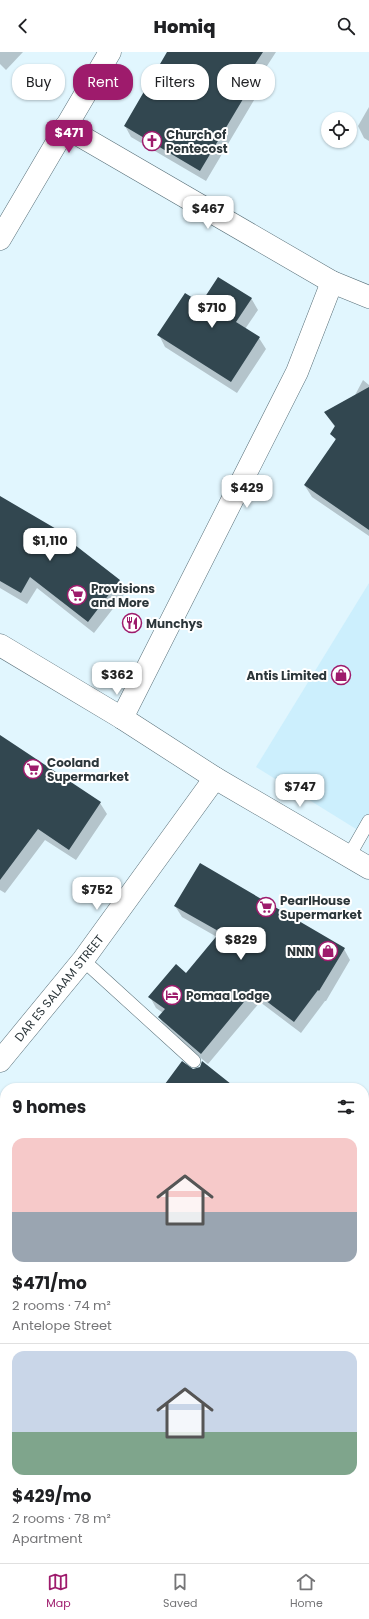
<!DOCTYPE html>
<html lang="en">
<head>
<meta charset="utf-8">
<style>
	body { margin:0; font-family:Poppins,sans-serif; background:#f2f2f2; color:#202124; height:100vh; display:flex; flex-direction:column; font-size:15px; white-space:nowrap }
	* { box-sizing:border-box; margin:0 }
	p { font-size:13px; color:#757577 }
	.icon { flex:none; width:22px; height:22px; fill:none; stroke:currentColor; stroke-width:2; stroke-linecap:round; stroke-linejoin:round }
	.map { position:relative; flex:1; overflow:hidden }
	.panel { position:absolute; left:0px; top:1031px; width:369px; height:480px; display:flex; flex-direction:column; background:#fff; border-radius:16px 16px 0 0; box-shadow:0 1px 3px #0004 }
	.panel>* { flex:none }
	.guide { position:absolute; left:12px; top:12px; width:345px; height:36px; display:flex; gap:8px }
	.controls { position:absolute; left:321px; top:60px; display:grid; gap:8px }
	.controls a { display:grid; place-items:center; width:36px; height:36px; border-radius:50%; background:#fff; box-shadow:0 1px 3px #0004; font-size:20px }
	.price { position:absolute; translate:-50% -34px; padding:0 9px; border-radius:8px; background:#fff; color:#222; font-size:13px; line-height:26px; filter:drop-shadow(0 1px 2px #0008) }
	.price::after { content:''; position:absolute; left:50%; top:24px; width:12px; height:9px; margin-left:-6px; background:inherit; clip-path:polygon(0 0,100% 0,50% 100%) }
	.price.current { background:#9e1b6c; color:#fff }
	ul { padding:0; list-style:none }
	li { display:grid; align-content:center; gap:8px; height:212px; padding:0 12px }
	li+li { border-top:1px solid #e0e0e0 }
	li span { display:grid; place-items:center; height:124px; border-radius:12px; color:#555 }
	li>.icon { margin-inline-start:auto }
	span .icon { width:72px; height:72px; fill:#fffc; stroke-width:1 }
	li b { font-size:17px }
	h2 { display:flex; justify-content:space-between; align-items:center; height:48px; padding:0 12px; font-size:17px }
	.pill { padding:0 14px; border-radius:16px; background:#fff; box-shadow:0 1px 3px #0004; font-size:14px; line-height:36px }
	.pill.current { background:#9e1b6c; color:#fff }
	header { display:flex; justify-content:space-between; align-items:center; height:52px; padding:0 12px; background:#fff; font-size:18px; font-weight:800 }
	.dock { display:flex; justify-content:space-around; align-items:center; height:56px; border-top:1px solid #e0e0e0; background:#fff; font-size:11px; color:#757577 }
	.dock a { display:grid; justify-items:center; gap:2px }
	.dock .current { color:#9e1b6c }
	.map>svg:first-child { display:block }
	.built { fill:#cceffd }
	.shadow { fill:#0003 }
	.building { fill:#324750 }
	.lines { fill:none; stroke-linecap:round; stroke-linejoin:round }
	.service-casing { stroke:#5a717a; stroke-width:14 }
	.minor-casing { stroke:#5a717a; stroke-width:23 }
	.tertiary-casing { stroke:#5a717a; stroke-width:23 }
	.service { stroke:#fff; stroke-width:13 }
	.minor { stroke:#fff; stroke-width:22 }
	.tertiary { stroke:#fff; stroke-width:22 }
	.labels { text-anchor:middle; dominant-baseline:central; stroke-width:4; stroke-linejoin:round; paint-order:stroke }
	.poi-label { font-size:12px; font-weight:bold; fill:#2c363a; stroke:#fff; text-anchor:start }
	.street-label { font-size:12px; fill:#2c363a; stroke:#fff }
</style>
</head>
<body>
<header><svg class="icon" aria-label="back" viewBox="0 0 24 24"><path d="M15 5l-7 7 7 7"/></svg>Homiq<svg class="icon" aria-label="search" viewBox="0 0 24 24"><circle cx="10" cy="10" r="6"/><path d="M15 15l6 6"/></svg></header>
<div class="map">
<svg width="369" height="1511" viewBox="0 0 369 1511">
	<rect width="100%" height="100%" fill="#e1f6fe"/>
	<!-- built -->
	<polygon class="built" points="369,531 369,785 256,715"/>
	<!-- shadow -->
	<g class="shadow">
		<polygon points="0,0 23,0 6,18 0,12"/>
		<polygon points="169,0 276,0 256,31 260,38 206,129 131,85 125,74"/>
		<polygon points="369,55 369,89 364,86 358,74"/>
		<polygon points="251,246 258,258 245,277 259,286 266,297 237,341 165,295 159,283"/>
		<polygon points="363,328 369,333 369,484 312,445 305,434 336,389 332,382 335,375 325,361 354,345"/>
		<polygon points="0,446 57,478 59,482 120,529 126,540 94,581 37,536 27,552 0,536"/>
		<polygon points="0,684 100,751 107,762 76,808 45,788 5,841 0,838"/>
		<polygon points="175,854 344,897 350,908 326,949 325,949 301,981 260,950 208,1012 166,977 159,965 163,961 156,956 150,945 187,922 217,885 182,865"/>
		<polygon points="0,1110 5,1114 5,1184 0,1180"/>
		<polygon points="5,1303 5,1426 0,1432 0,1309"/>
		<polygon points="364,1366 369,1369 369,1461 366,1466 364,1465"/>
		<polygon points="124,1506 167,1506 162,1511 129,1511"/>
	</g>
	<!-- building -->
	<g class="building">
		<polygon points="167,0 263,0 248,23 255,27 200,119 124,74"/>
		<polygon points="218,225 252,246 236,270 260,285 231,330 157,283 185,241 201,251"/>
		<polygon points="369,335 369,478 304,433 336,387 330,382 335,374 324,360"/>
		<polygon points="0,444 58,478 57,479 120,528 88,570 30,525 21,541 0,529"/>
		<polygon points="0,683 101,750 69,798 38,777 0,828"/>
		<polygon points="200,811 345,896 319,939 318,938 294,970 253,939 201,1002 158,965 165,957 148,945 176,912 186,921 220,880 174,854"/>
		<polygon points="182,1009 193,1017 200,1015 202,1009 236,1036 162,1036"/>
	</g>
	<g class="lines">
		<!-- service casing -->
		<g class="service-casing">
			<g id="service">
				<polyline points="349,804 369,769"/>
				<polyline points="83,908 194,1009"/>
			</g>
		</g>
		<!-- minor casing -->
		<g class="minor-casing">
			<g id="minor">
				<polyline points="65,75 332,230 369,245"/>
				<polyline points="0,187 110,0"/>
				<polyline points="122,666 297,320 332,230"/>
				<polyline points="0,1009 83,908 215,726"/>
				<polyline points="0,1226 5,1230"/>
				<polyline points="364,1505 369,1509"/>
				<polyline points="10,1511 14,1506"/>
			</g>
		</g>
		<!-- tertiary casing -->
		<g class="tertiary-casing">
			<polyline id="tertiary" points="0,593 122,666 215,726 369,816"/>
		</g>
		<!-- service -->
		<use href="#service" class="service"/>
		<!-- minor -->
		<use href="#minor" class="minor"/>
		<!-- tertiary -->
		<use href="#tertiary" class="tertiary"/>
	</g>
	<!-- icons -->
	<defs>
		<g id="church-ring" transform="scale(1)"><circle r="9.5" fill="#fff" stroke="#9e1b6c" stroke-width="1.5"/><path d="M-1.2-6h2.4v3.5h3.3v2.4h-3.3V6h-2.4V-.1h-3.3v-2.4h3.3Z" fill="#9e1b6c"/></g>
		<g id="supermarket-ring" transform="scale(1)"><circle r="9.5" fill="#fff" stroke="#9e1b6c" stroke-width="1.5"/><path d="M-6-5.5h2.5l.6 2H6L4.5 2H-2.5L-4.4-4H-6ZM-1.5 3.2a1.3 1.3 0 1 0 .1 0ZM3 3.2a1.3 1.3 0 1 0 .1 0Z" fill="#9e1b6c"/></g>
		<g id="restaurant-ring" transform="scale(1)"><circle r="9.5" fill="#fff" stroke="#9e1b6c" stroke-width="1.5"/><path d="M-5-6h1v4h1v-4h1v4h1v-4h1v5L-1.5 .5V6h-2V.5L-5-1ZM5-6V6H3V1.5H1.5Q1.5-4 5-6Z" fill="#9e1b6c"/></g>
		<g id="shop-ring" transform="scale(1)"><circle r="9.5" fill="#fff" stroke="#9e1b6c" stroke-width="1.5"/><path d="M-5-2.5h2.3a2.7 3.5 0 0 1 5.4 0H5L5.5 6h-11ZM-1.5-2.5h3a1.5 2.3 0 0 0-3 0Z" fill="#9e1b6c"/></g>
		<g id="hotel-ring" transform="scale(1)"><circle r="9.5" fill="#fff" stroke="#9e1b6c" stroke-width="1.5"/><path d="M-6-4.5h1.5V1H6V5H4.5V3h-9V5H-6ZM-4 0a1.8 1.8 0 1 1 3.6 0ZM.5 0V-2.5h3Q6-2.5 6 0Z" fill="#9e1b6c"/></g>
	</defs>
	<g fill-rule="evenodd">
		<use href="#church-ring" x="152" y="89"/>
		<use href="#supermarket-ring" x="77" y="543"/>
		<use href="#restaurant-ring" x="132" y="571"/>
		<use href="#shop-ring" x="341" y="623"/>
		<use href="#supermarket-ring" x="33" y="717"/>
		<use href="#supermarket-ring" x="266" y="855"/>
		<use href="#shop-ring" x="328" y="899"/>
		<use href="#hotel-ring" x="172" y="943"/>
	</g>
	<g class="labels">
		<!-- poi labels -->
		<g class="poi-label">
			<text x="166" y="82">Church of<tspan x="166" dy="14">Pentecost</tspan></text>
			<text x="91" y="536">Provisions<tspan x="91" dy="14">and More</tspan></text>
			<text x="146" y="571">Munchys</text>
			<text x="327" y="623" text-anchor="end">Antis Limited</text>
			<text x="47" y="710">Cooland<tspan x="47" dy="14">Supermarket</tspan></text>
			<text x="280" y="848">PearlHouse<tspan x="280" dy="14">Supermarket</tspan></text>
			<text x="314" y="899" text-anchor="end">NNN</text>
			<text x="186" y="943">Pomaa Lodge</text>
		</g>
		<!-- street labels -->
		<g class="street-label">
			<text transform="translate(59 936) rotate(-51)">DAR ES SALAAM STREET</text>
		</g>
	</g>
</svg>
<div class="controls">
<a><svg class="icon" aria-label="locate" viewBox="0 0 24 24"><circle cx="12" cy="12" r="6"/><path d="M12 2v4M12 18v4M2 12h4M18 12h4"/></svg></a>
</div>
<b class="price current" style="left:69px;top:102px">$471</b>
<b class="price" style="left:208px;top:178px">$467</b>
<b class="price" style="left:212px;top:277px">$710</b>
<b class="price" style="left:247px;top:457px">$429</b>
<b class="price" style="left:50px;top:510px">$1,110</b>
<b class="price" style="left:117px;top:644px">$362</b>
<b class="price" style="left:300px;top:756px">$747</b>
<b class="price" style="left:97px;top:859px">$752</b>
<b class="price" style="left:241px;top:909px">$829</b>
<div class="guide">
<a class="pill">Buy</a>
<a class="pill current">Rent</a>
<a class="pill">Filters</a>
<a class="pill">New</a>
</div>
<section class="panel">
<h2>9 homes<svg class="icon" aria-label="filters" viewBox="0 0 24 24"><path d="M4 7h16M4 17h16"/><circle cx="9" cy="7" r="2"/><circle cx="15" cy="17" r="2"/></svg></h2>
<ul>
<li><span style="background:linear-gradient(#f6c9c9 60%,#9aa5b1 0)"><svg class="icon" aria-label="home" viewBox="0 0 24 24"><path d="M3 11l9-7 9 7M6 9v11h12V9"/></svg></span><div><b>$471/mo</b><p>2 rooms · 74 m²</p><p>Antelope Street</p></div></li>
<li><span style="background:linear-gradient(#c9d6e8 65%,#7fa58c 0)"><svg class="icon" aria-label="home" viewBox="0 0 24 24"><path d="M3 11l9-7 9 7M6 9v11h12V9"/></svg></span><div><b>$429/mo</b><p>2 rooms · 78 m²</p><p>Apartment</p></div></li>
</ul>
</section>
</div>
<nav class="dock">
<a class="current"><svg class="icon" aria-label="map" viewBox="0 0 24 24"><path d="M3 6l6-2 6 2 6-2v14l-6 2-6-2-6 2zM9 4v14M15 6v14"/></svg>Map</a>
<a><svg class="icon" aria-label="saved" viewBox="0 0 24 24"><path d="M7 4h10v16l-5-4-5 4z"/></svg>Saved</a>
<a><svg class="icon" aria-label="home" viewBox="0 0 24 24"><path d="M3 11l9-7 9 7M6 9v11h12V9"/></svg>Home</a>
</nav>
</body>
</html>
